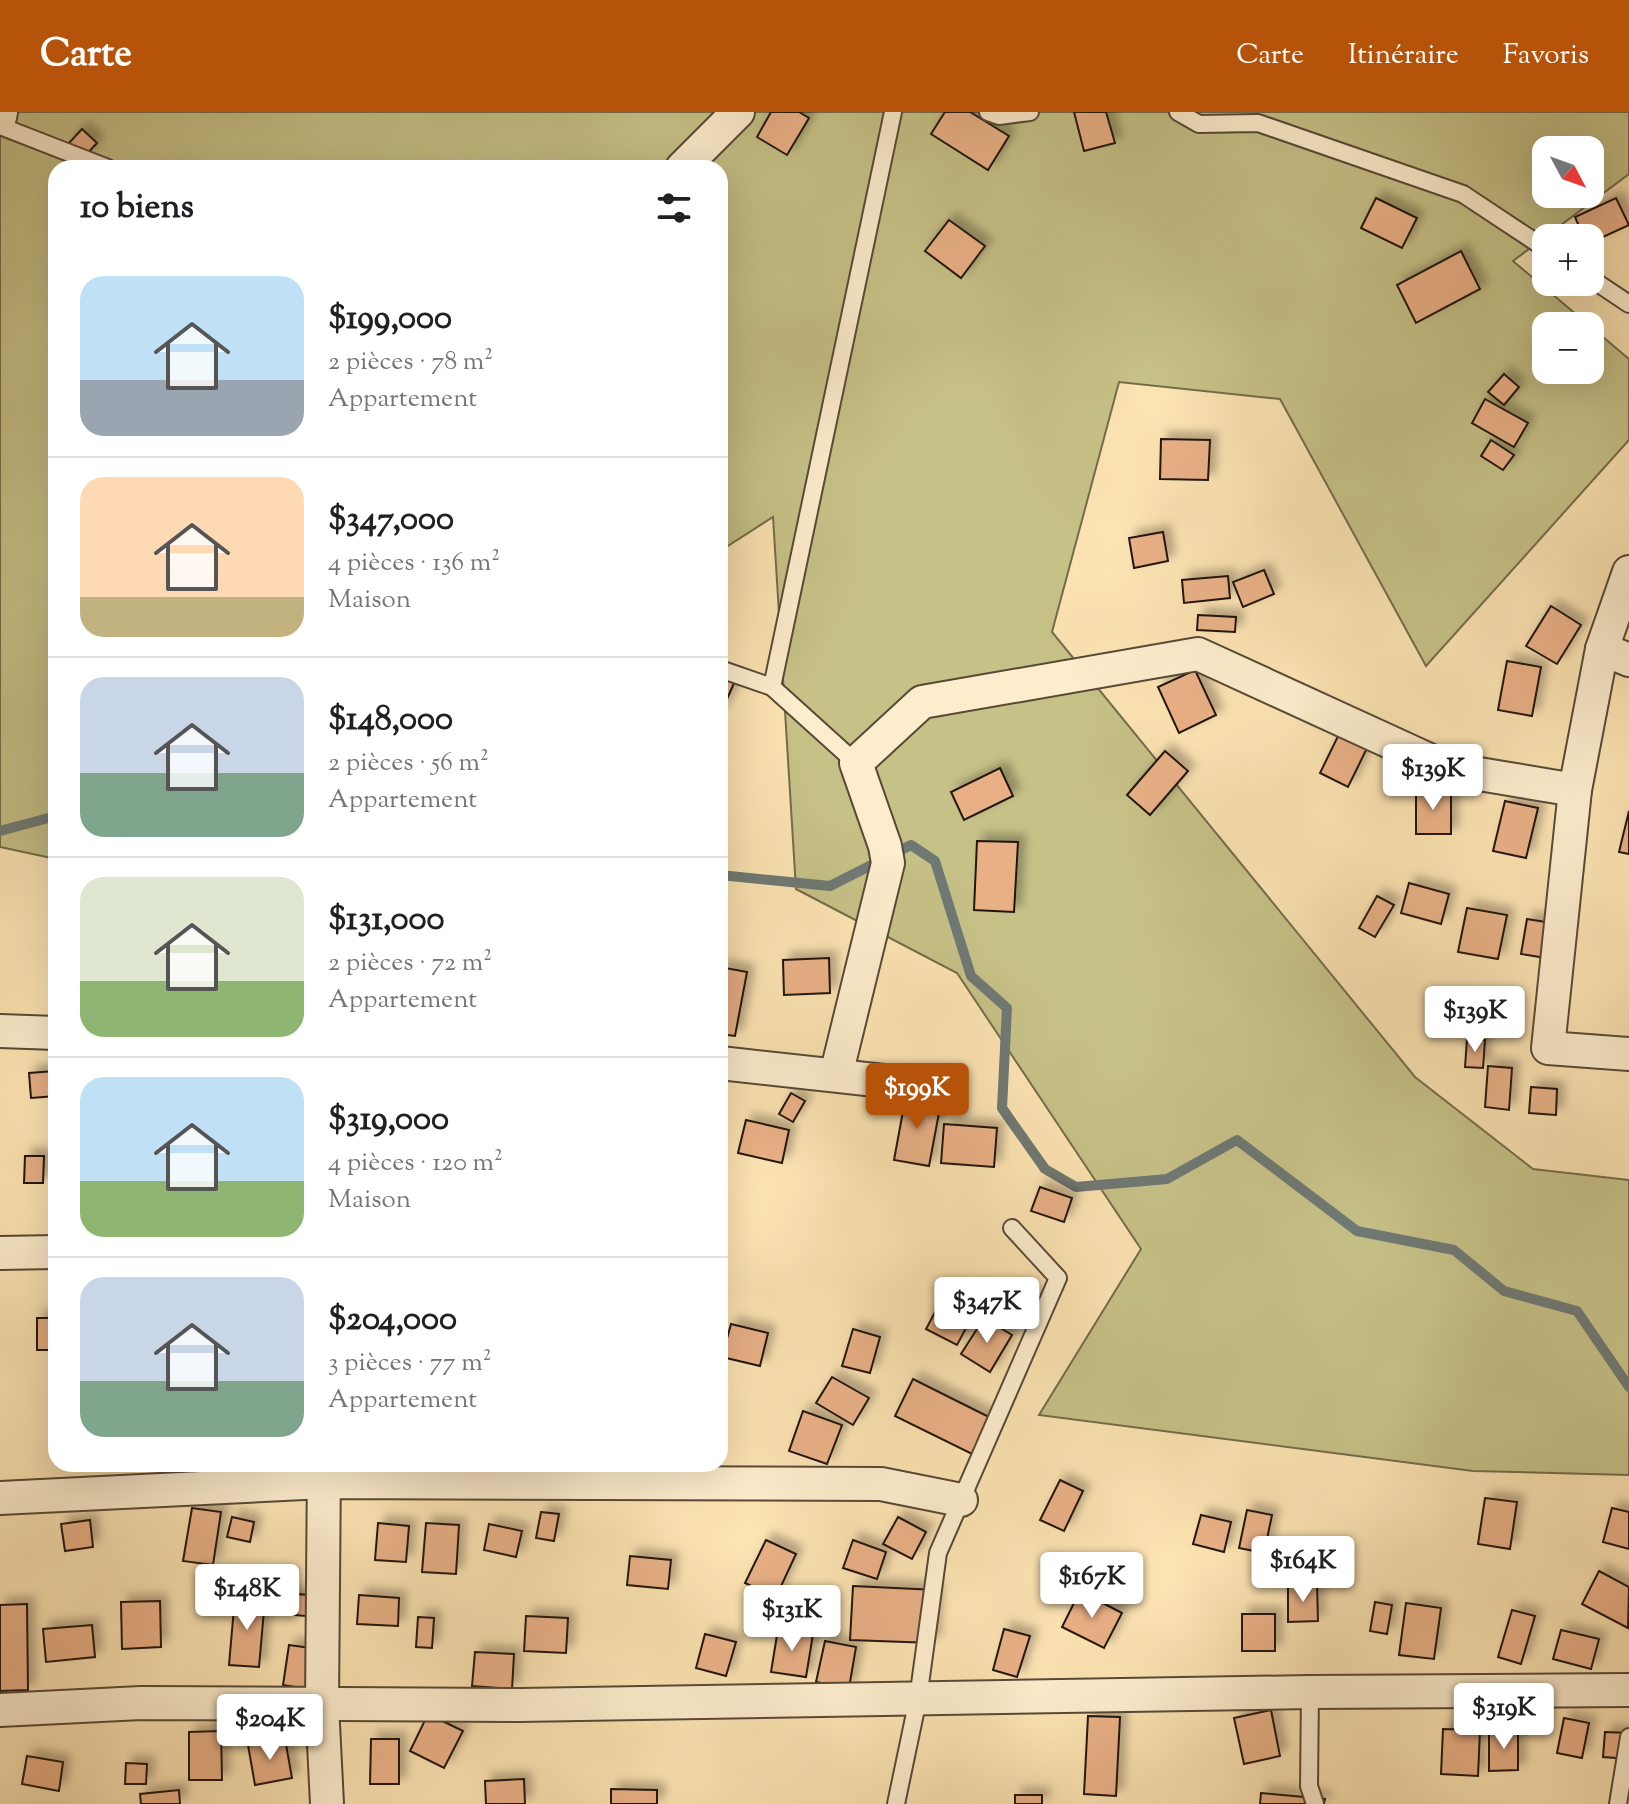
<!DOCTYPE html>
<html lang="fr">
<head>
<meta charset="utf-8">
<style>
	body { margin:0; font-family:"Sorts Mill Goudy",serif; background:#f6f6f6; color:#202124; height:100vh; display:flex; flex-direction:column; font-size:30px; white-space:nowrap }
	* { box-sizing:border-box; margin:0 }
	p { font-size:26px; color:#757577 }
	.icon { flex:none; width:44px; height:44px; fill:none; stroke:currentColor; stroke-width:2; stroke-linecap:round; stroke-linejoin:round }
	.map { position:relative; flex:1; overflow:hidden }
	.drawer { position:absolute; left:48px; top:48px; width:680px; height:1312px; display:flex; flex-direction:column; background:#fff; border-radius:24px; box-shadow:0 8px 32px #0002 }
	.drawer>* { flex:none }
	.needle { width:52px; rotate:131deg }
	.fabs { position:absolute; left:1532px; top:24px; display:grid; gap:16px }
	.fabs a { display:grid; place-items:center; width:72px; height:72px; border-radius:16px; background:#fff; box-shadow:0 8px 32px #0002; font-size:40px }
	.price { position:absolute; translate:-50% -68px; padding:0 18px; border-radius:8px; background:#fff; color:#222; font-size:26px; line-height:52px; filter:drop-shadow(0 2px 4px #0008) }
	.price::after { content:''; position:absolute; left:50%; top:48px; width:24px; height:18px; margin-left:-12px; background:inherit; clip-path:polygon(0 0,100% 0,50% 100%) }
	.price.current { background:#b45309; color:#fff }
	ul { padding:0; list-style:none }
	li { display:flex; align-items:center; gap:24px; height:200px; padding:0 32px }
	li+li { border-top:2px solid #e0e0e0 }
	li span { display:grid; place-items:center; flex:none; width:224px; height:160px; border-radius:24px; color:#555 }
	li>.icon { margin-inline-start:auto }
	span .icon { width:96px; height:96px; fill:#fffc; stroke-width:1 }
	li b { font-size:34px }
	h2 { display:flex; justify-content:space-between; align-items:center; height:96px; padding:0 32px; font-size:34px }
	header { display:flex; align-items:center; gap:48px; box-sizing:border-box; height:112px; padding:0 40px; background:#b45309; color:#fff }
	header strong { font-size:38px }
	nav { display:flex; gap:44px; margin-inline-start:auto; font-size:28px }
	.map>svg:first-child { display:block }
	.green { fill:#c6c187; stroke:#736c4b; stroke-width:2; fill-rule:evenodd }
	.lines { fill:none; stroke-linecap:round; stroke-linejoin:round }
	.stream { stroke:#6f7974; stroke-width:10 }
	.building { fill:#e9b086; stroke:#20160f; stroke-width:2; filter:url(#shadow) }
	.lane-casing { stroke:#574938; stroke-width:20 }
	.street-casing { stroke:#574938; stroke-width:36 }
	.lane { stroke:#fdedcd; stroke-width:16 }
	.street { stroke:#fdedcd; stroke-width:32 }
</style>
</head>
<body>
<header>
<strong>Carte</strong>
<nav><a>Carte</a><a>Itinéraire</a><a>Favoris</a></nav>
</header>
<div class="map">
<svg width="1629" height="1692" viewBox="0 0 1629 1692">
	<defs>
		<filter id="shadow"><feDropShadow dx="7" dy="-7" stdDeviation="4" flood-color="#0004"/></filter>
	</defs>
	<rect width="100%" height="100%" fill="#fce3b2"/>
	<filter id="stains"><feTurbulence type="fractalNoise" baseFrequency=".0025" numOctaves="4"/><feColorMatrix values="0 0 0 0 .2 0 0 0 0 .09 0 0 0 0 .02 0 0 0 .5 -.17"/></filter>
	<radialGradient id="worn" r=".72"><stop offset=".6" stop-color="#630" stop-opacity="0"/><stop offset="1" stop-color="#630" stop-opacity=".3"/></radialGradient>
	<!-- green -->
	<path class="green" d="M0,0h1629v62l-116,87 116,98v81l-203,226 -146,-267 -161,-17 -67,250 363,445 118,92 96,11v295l-156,-4 -434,-56 102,-166 -184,-276 -161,-84 -23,-372 -53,34v-383h-664v691l-56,-12zM1546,38h44v44h-44zM1546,214h44v44h-44z"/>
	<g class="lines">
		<!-- stream -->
		<g class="stream">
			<polyline points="0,719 56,704"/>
			<polyline points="720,763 830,774 911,733 935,749 971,864 1007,896 1002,996 1045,1057 1076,1075 1167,1067 1237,1028 1357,1119 1454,1138 1504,1179 1577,1199 1629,1275"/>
		</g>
	</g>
	<!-- building -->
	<g class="building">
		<polygon points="771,0 799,0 809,6 787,43 757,25"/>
		<polygon points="945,0 970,0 1009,24 988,58 931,22"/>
		<polygon points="1074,0 1106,0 1115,31 1084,39"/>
		<polygon points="82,17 97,31 84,45 69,31"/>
		<polygon points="1376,86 1417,106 1402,136 1361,116"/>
		<polygon points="1616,86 1629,113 1590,131 1590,126 1584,126 1575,105"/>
		<polygon points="949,108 985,134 961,166 925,139"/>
		<polygon points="1461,139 1480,177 1416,211 1397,173"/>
		<polygon points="1504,262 1519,275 1504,293 1488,280"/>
		<polygon points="1485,287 1528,311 1514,335 1472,311"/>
		<polygon points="1161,327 1210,328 1208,368 1160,367"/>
		<polygon points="1491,328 1514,343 1503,358 1481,344"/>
		<polygon points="1163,420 1168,449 1134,456 1129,426"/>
		<polygon points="1264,458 1274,482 1243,495 1233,470"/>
		<polygon points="1228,464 1230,486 1184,491 1182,468"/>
		<polygon points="1551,494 1581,513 1557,552 1526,534"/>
		<polygon points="1198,503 1236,505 1235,520 1197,518"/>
		<polygon points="1507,549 1541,555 1532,604 1498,598"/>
		<polygon points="1195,558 1216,603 1179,621 1158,575"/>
		<polygon points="720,563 735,569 720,603"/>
		<polygon points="1340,620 1368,634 1348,675 1320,661"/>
		<polygon points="1165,639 1188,659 1150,703 1127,683"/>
		<polygon points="1000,656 1013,684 964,708 951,680"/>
		<polygon points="1416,677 1451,678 1451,722 1416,722"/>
		<polygon points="1505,689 1538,696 1526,746 1493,739"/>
		<polygon points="1629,699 1629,742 1619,740"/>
		<polygon points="977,729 1018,730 1014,800 974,798"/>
		<polygon points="1409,771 1449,782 1441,812 1401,801"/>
		<polygon points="1377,784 1394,793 1375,825 1359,816"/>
		<polygon points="1467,796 1507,803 1498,847 1458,840"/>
		<polygon points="1527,807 1558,812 1552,847 1521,842"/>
		<polygon points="829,846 830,881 784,883 783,848"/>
		<polygon points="720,855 747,860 735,924 720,922"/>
		<polygon points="1467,927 1485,928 1483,956 1465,955"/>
		<polygon points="1488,954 1512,956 1509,998 1485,995"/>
		<polygon points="55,959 56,984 31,986 29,961"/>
		<polygon points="1531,975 1557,977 1556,1003 1529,1001"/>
		<polygon points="791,981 805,989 793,1010 779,1002"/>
		<polygon points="906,983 941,990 929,1054 894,1048"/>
		<polygon points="746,1008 789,1018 782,1051 738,1041"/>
		<polygon points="944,1012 997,1016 994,1055 941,1051"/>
		<polygon points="25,1044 44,1044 43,1071 24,1071"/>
		<polygon points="1040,1075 1072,1086 1064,1110 1031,1099"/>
		<polygon points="942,1187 973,1203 957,1233 926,1217"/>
		<rect x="37" y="1206" width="19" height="32"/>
		<polygon points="984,1206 1012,1223 990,1260 961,1242"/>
		<polygon points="731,1212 768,1221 760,1254 722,1245"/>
		<polygon points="853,1217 880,1225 870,1261 842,1254"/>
		<polygon points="832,1265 869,1286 853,1313 816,1291"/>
		<polygon points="913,1267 991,1306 972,1342 895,1304"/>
		<polygon points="803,1299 842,1313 827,1352 789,1339"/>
		<polygon points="1060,1368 1083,1379 1064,1419 1040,1408"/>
		<polygon points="1485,1386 1517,1390 1510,1437 1478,1432"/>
		<polygon points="192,1396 221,1400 213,1453 183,1449"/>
		<polygon points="1612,1396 1629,1400 1629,1437 1603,1430"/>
		<polygon points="1247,1398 1272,1403 1264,1441 1239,1436"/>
		<polygon points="541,1400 559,1402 554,1429 536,1426"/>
		<polygon points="1201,1403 1231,1410 1224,1440 1193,1432"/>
		<polygon points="232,1405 254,1410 250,1430 227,1425"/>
		<polygon points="898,1405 926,1420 912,1447 883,1432"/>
		<polygon points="90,1408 93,1435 65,1439 61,1412"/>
		<polygon points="378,1411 409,1414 406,1450 375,1448"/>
		<polygon points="426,1411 459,1413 456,1462 422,1460"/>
		<polygon points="489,1412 522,1419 516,1445 484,1438"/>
		<polygon points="766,1428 796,1442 776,1485 745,1471"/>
		<polygon points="853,1428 886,1440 877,1467 843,1456"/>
		<polygon points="630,1444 671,1448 668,1477 627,1473"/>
		<polygon points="1599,1459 1629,1475 1628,1516 1582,1492"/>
		<polygon points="1317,1473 1318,1509 1288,1510 1288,1474"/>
		<polygon points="853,1474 936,1478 933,1531 850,1528"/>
		<polygon points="1080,1479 1122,1501 1104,1536 1062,1515"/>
		<polygon points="270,1480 308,1483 306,1504 269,1501"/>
		<polygon points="359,1483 399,1486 398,1514 357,1512"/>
		<polygon points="235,1484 265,1487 259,1555 229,1553"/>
		<polygon points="160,1489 161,1535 122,1537 121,1490"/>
		<polygon points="1375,1490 1392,1493 1387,1522 1370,1519"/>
		<polygon points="1406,1491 1441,1496 1434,1547 1399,1543"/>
		<polygon points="27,1492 28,1578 0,1579 0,1493"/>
		<polygon points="1512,1498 1535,1504 1521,1552 1498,1545"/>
		<rect x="1242" y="1502" width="33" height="37"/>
		<polygon points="526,1504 568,1506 566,1541 524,1539"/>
		<polygon points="418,1505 434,1506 432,1536 416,1535"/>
		<polygon points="92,1513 95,1545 46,1550 43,1517"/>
		<polygon points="778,1517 813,1522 806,1565 771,1560"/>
		<polygon points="1004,1517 1030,1524 1017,1565 993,1558"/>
		<polygon points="1561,1518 1599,1527 1591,1557 1553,1547"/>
		<polygon points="705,1522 736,1530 726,1564 696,1556"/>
		<polygon points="825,1529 856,1535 849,1576 816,1570"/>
		<polygon points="289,1533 325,1538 319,1579 283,1573"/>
		<polygon points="475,1540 514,1542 512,1577 472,1574"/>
		<polygon points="1271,1598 1280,1644 1244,1652 1234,1606"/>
		<polygon points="428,1602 463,1619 444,1656 410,1639"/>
		<polygon points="1088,1604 1120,1605 1116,1684 1084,1682"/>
		<polygon points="1564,1606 1589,1611 1582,1646 1557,1641"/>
		<polygon points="1443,1617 1480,1618 1478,1664 1441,1662"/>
		<polygon points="221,1619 222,1668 189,1668 189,1620"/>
		<polygon points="1518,1619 1518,1658 1489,1659 1489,1620"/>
		<polygon points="1605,1620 1629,1621 1629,1647 1603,1645"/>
		<polygon points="285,1627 292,1666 255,1673 248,1633"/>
		<polygon points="371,1627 399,1627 399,1672 370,1672"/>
		<polygon points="27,1644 63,1650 59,1679 22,1672"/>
		<polygon points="126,1651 147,1652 146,1672 125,1672"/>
		<polygon points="524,1667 525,1692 486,1692 485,1669"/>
		<polygon points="611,1677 657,1678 657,1692 611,1692"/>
		<polygon points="179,1678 180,1692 141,1692 140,1682"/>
		<polygon points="1261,1681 1325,1687 1324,1692 1260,1692"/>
		<rect x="1015" y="1683" width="27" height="9"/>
	</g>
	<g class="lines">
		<!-- lane casing -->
		<g class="lane-casing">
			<g id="lane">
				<polyline points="988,0 999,4 1030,0"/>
				<polyline points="1178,0 1199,12 1258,11 1463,82 1546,137"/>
				<polyline points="0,14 108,56"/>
				<polyline points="1590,166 1629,192"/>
				<polyline points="720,557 772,575 856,651"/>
				<polyline points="772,575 893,0"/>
				<polyline points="1310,1580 1309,1674 1315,1692"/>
				<polyline points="896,1692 918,1587 938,1441 1058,1166 1012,1116"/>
				<polyline points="1618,1692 1629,1625"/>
			</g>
		</g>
		<!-- street casing -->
		<g class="street-casing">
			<g id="street">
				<polyline points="0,5 1,0"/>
				<polyline points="682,56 738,0"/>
				<polyline points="1629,460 1602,537 1575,678 1548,936 1629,942"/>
				<polyline points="1602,537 1629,548"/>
				<polyline points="0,919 56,921"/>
				<polyline points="720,951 948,976"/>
				<polyline points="836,963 888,751 885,734 856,651 922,590 1198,542 1449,657 1575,678"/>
				<polyline points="0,1141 56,1140"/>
				<polyline points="324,1352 322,1592 327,1692"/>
				<polyline points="0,1386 324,1370 881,1372 961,1388"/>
				<polyline points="0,1598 141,1591 520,1593 1310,1580 1629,1578"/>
			</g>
		</g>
		<!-- lane -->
		<use href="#lane" class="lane"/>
		<!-- street -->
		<use href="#street" class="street"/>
	</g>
	<rect width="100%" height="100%" filter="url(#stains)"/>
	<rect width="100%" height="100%" fill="url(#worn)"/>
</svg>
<div class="fabs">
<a><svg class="needle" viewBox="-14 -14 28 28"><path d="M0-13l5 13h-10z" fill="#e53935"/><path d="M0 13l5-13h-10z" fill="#757577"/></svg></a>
<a>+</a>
<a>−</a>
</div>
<b class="price" style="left:1433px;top:700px">$139K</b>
<b class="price" style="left:1475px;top:942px">$139K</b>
<b class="price current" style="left:917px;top:1019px">$199K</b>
<b class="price" style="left:987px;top:1233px">$347K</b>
<b class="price" style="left:1303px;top:1492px">$164K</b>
<b class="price" style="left:1092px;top:1508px">$167K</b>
<b class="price" style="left:247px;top:1520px">$148K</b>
<b class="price" style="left:792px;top:1541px">$131K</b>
<b class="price" style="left:1504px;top:1639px">$319K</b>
<b class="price" style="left:270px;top:1650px">$204K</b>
<section class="drawer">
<h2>10 biens<svg class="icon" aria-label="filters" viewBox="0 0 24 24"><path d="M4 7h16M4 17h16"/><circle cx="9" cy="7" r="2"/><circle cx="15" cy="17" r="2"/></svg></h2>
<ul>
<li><span style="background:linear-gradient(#bfe0f5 65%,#9aa5b1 0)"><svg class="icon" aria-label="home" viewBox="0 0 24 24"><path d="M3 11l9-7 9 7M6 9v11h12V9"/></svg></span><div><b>$199,000</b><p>2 pièces · 78 m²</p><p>Appartement</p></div></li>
<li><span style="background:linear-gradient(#ffd9b3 75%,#c2b280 0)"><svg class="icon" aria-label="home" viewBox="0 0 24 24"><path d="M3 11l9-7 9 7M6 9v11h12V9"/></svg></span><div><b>$347,000</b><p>4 pièces · 136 m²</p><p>Maison</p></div></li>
<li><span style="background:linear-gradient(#c9d6e8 60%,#7fa58c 0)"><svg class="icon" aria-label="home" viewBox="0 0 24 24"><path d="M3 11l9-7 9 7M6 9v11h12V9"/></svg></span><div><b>$148,000</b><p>2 pièces · 56 m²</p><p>Appartement</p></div></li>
<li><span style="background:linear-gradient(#dfe7d0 65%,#8fb573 0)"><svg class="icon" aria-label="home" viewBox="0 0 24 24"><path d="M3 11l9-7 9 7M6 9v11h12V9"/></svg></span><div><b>$131,000</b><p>2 pièces · 72 m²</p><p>Appartement</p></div></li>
<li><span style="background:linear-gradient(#bfe0f5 65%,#8fb573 0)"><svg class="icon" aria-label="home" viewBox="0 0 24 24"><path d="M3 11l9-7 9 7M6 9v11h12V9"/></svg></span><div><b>$319,000</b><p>4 pièces · 120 m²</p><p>Maison</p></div></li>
<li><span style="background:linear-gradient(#c9d6e8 65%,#7fa58c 0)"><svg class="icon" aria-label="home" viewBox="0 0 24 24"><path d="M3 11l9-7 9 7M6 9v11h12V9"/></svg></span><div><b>$204,000</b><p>3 pièces · 77 m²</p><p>Appartement</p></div></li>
</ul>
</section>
</div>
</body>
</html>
